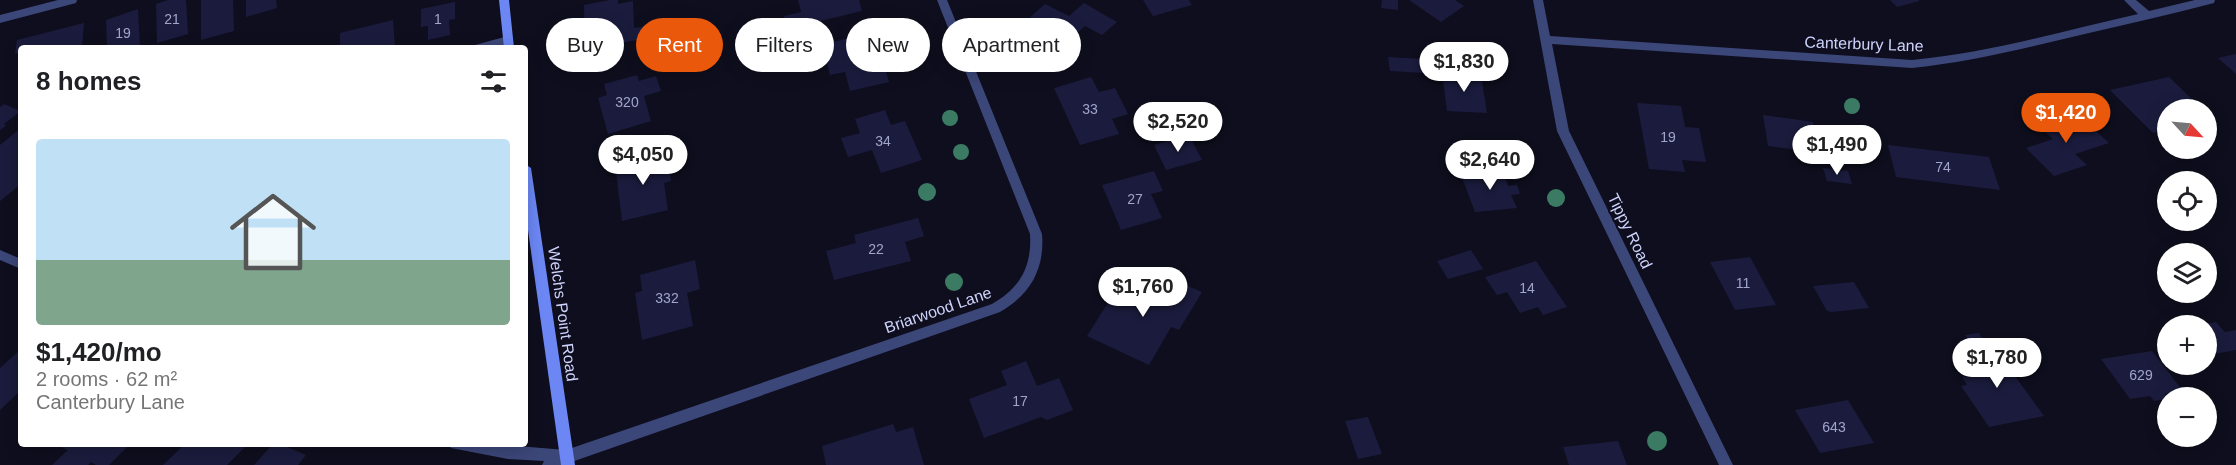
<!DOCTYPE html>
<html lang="en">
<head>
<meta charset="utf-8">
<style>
	body { margin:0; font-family:Helvetica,sans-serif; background:#f2f2f2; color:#202124; height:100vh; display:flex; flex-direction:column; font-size:22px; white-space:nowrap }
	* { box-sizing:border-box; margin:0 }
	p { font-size:20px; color:#757577 }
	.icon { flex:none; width:33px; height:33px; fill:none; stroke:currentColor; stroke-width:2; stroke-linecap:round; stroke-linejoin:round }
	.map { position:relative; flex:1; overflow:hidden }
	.side { position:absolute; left:18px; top:45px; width:510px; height:402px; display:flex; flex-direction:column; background:#fff; border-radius:6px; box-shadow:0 3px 15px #0003 }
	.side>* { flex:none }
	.top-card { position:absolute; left:546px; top:18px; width:570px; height:54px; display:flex; gap:12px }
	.needle { width:39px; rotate:116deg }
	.buttons { position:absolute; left:2157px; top:99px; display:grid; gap:12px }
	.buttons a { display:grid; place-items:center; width:60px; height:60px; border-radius:50%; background:#fff; box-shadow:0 3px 15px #0003; font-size:30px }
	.price { position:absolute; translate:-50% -51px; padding:0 14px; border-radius:21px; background:#fff; color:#222; font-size:20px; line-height:39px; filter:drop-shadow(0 2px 3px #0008) }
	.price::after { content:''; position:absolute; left:50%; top:36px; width:18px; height:14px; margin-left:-9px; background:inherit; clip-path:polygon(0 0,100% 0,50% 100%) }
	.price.selected { background:#ea580c; color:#fff }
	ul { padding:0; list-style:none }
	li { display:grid; align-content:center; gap:12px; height:318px; padding:0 18px }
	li+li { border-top:2px solid #e0e0e0 }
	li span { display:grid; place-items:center; height:186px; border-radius:6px; color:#555 }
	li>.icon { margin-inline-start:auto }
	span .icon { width:108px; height:108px; fill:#fffc; stroke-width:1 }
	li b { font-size:26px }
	h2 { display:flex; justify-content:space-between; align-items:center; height:72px; padding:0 18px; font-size:26px }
	.tag { padding:0 21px; border-radius:27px; background:#fff; box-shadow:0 3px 15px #0003; font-size:21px; line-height:54px }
	.tag.selected { background:#ea580c; color:#fff }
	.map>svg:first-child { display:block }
	.building { fill:#1b1c3d }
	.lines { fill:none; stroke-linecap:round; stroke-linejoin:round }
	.street { fill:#3c4779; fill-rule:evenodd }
	.secondary { fill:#6c87f4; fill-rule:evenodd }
	.tree { fill:#3b7b64 }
	.labels { text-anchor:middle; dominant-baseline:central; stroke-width:4.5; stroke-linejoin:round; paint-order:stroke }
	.number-label { font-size:14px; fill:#a1a5cc }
	.street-label { font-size:16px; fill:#ced3fb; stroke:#0e0e1e }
</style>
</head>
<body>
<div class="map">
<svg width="2236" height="465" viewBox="0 0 2236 465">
	<rect width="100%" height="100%" fill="#0e0e1e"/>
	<!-- building -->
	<g class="building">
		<polygon points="168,0 186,0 188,34 157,43 156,4"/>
		<polygon points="201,0 233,0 234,31 201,40"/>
		<polygon points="246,0 276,0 277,8 246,17"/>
		<polygon points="610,0 618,0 618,4 633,1 634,28 647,26 647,38 585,50 584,5"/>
		<polygon points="798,0 859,0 862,11 787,29 784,16 801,12"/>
		<polygon points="1143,0 1189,0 1192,5 1153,16"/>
		<polygon points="1382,0 1398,0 1398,10 1381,8"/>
		<polygon points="1409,0 1455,0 1464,6 1441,22"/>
		<polygon points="1890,0 1919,0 1919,1 1897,7"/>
		<polygon points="455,2 455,19 449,20 450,35 428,40 428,26 421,27 421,9"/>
		<polygon points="1084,3 1117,22 1102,35 1085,26 1059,50 1018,28 1045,4 1069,16"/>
		<polygon points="138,9 140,47 107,48 106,20"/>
		<polygon points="393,20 395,48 340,48 340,33"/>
		<polygon points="84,23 82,48 21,48 21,52 15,54 17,40"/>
		<polygon points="861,35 864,45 877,41 889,82 850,91 845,72 830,75 825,55 832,54 829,43"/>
		<polygon points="2236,54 2236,74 2218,58"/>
		<polygon points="1388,57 1422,59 1424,73 1390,71"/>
		<polygon points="1442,72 1481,75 1487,113 1447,111"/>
		<polygon points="637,75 639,81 656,76 661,91 644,96 651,121 608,134 598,98 607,95 604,84"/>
		<polygon points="1091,77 1099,92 1115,88 1128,114 1112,119 1119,134 1080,145 1054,88"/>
		<polygon points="2169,77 2198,105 2168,110 2168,129 2153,133 2110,90"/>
		<polygon points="1637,103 1681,106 1685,127 1699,128 1706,162 1682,160 1685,172 1649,169"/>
		<polygon points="4,104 21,111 4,124 6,126 0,130 0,107"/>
		<polygon points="885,110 891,125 905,121 922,160 881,173 872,150 848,157 841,138 860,133 855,119"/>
		<polygon points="2078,114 2109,143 2075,154 2087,165 2054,176 2026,148 2053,139 2039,126"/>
		<polygon points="1763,115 1813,122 1819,153 1768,146"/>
		<polygon points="21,128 21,184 0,201 0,145"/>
		<polygon points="1189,135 1202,160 1166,170 1154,145"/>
		<polygon points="1888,145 1989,157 2000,190 1896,177"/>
		<polygon points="661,152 663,162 668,160 671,181 664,183 668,210 622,221 615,164"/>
		<polygon points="1823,168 1848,171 1852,184 1827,181"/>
		<polygon points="1154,171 1163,191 1151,194 1162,218 1121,230 1102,185"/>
		<polygon points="1503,171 1508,186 1517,185 1520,194 1511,195 1517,208 1475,212 1461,175"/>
		<polygon points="918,218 924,236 905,242 911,261 834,280 826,251 856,243 854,235"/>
		<polygon points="1471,250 1483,269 1448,279 1437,261"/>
		<polygon points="1750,257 1776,305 1735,310 1710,262"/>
		<polygon points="695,260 700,289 687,293 693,326 642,340 635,293 642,291 640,275"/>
		<polygon points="1536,261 1567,307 1543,315 1538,307 1520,313 1507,292 1497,295 1485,277"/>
		<polygon points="1140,279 1172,293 1179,282 1202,292 1179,330 1171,327 1149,365 1087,336 1118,287 1131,292"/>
		<polygon points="1854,282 1869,308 1832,312 1827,311 1813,286"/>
		<polygon points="2216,322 2225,332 2236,330 2236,350 2214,354 2206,346 2206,324"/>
		<polygon points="1979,333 2010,377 2015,376 2044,416 1989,427 1961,386 1967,385 1962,377 1981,373 1970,357 1979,356 1965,335"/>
		<polygon points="21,349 21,390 0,410 0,368"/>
		<polygon points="2152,351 2183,391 2165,394 2166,399 2154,401 2150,396 2130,399 2101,359"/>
		<polygon points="1026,361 1037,386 1059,378 1073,410 1047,420 1041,417 984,438 969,399 1007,385 1001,371"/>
		<polygon points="1848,400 1874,443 1820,453 1795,410"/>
		<polygon points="1368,417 1382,454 1358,459 1345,421"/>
		<polygon points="893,424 896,432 913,427 924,465 826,465 822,446"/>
		<polygon points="1618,441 1627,465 1569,465 1563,447"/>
		<polygon points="64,444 130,444 109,465 96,465 91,462 88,465 52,465 68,450 61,447"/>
		<polygon points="185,444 248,444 227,465 163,465"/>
		<polygon points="273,444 280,444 306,455 298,465 254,465"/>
	</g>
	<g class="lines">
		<!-- street -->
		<g class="street">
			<polygon points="58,0 77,0 76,3 0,23 0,15"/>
			<path d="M937,0h10l95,234c3,35 -12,61 -42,78l-437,153h-21l2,-4 -36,-2 -57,-11 -2,-4h43l74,6 426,-146c28,-16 40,-37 38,-70z"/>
			<path d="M1533,0h10l7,36 362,24c77,-7 151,-29 226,-46l-14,-14h12l13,11 46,-11h20l-1,3c-42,11 -83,20 -125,30 -59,14 -117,29 -177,35l-360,-24 17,87 164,334h-14l-162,-334z"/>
			<polygon points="508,36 512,37 513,40 512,43 493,48 474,48 475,45"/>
			<polygon points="0,250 21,259 21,269 0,260"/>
		</g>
		<!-- secondary -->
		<g class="secondary">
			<polygon points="499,0 509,0 514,48 504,48"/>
			<polygon points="525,164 531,168 575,465 561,465 525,209"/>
		</g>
	</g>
	<!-- trees -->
	<g class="tree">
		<circle cx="1852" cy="106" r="8"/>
		<circle cx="950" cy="118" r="8"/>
		<circle cx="961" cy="152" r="8"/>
		<circle cx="927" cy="192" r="9"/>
		<circle cx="1556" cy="198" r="9"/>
		<circle cx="954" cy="282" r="9"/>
		<circle cx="1657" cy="441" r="10"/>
	</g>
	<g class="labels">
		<!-- number labels -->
		<g class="number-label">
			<text x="172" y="19">21</text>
			<text x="438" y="19">1</text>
			<text x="123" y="33">19</text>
			<text x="627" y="102">320</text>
			<text x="1090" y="109">33</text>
			<text x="1668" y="137">19</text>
			<text x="883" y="141">34</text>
			<text x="1943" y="167">74</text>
			<text x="1135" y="199">27</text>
			<text x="876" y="249">22</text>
			<text x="1743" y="283">11</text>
			<text x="1527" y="288">14</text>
			<text x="667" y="298">332</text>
			<text x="2141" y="375">629</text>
			<text x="1020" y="401">17</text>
			<text x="1834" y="427">643</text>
		</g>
		<!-- street labels -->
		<g class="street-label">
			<text transform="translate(1864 44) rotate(2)">Canterbury Lane</text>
			<text transform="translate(1630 231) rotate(64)">Tippy Road</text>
			<text transform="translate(938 310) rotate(-19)">Briarwood Lane</text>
			<text transform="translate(563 314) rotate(82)">Welchs Point Road</text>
		</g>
	</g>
</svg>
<div class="buttons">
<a><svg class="needle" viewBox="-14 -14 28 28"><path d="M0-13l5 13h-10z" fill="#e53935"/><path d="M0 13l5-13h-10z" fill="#757577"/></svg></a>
<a><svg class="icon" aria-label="locate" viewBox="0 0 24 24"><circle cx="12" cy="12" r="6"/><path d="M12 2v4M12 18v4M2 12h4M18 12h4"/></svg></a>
<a><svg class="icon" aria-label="layers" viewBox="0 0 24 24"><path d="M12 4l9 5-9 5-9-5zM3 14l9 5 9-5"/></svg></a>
<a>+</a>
<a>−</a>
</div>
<b class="price" style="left:1464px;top:93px">$1,830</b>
<b class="price selected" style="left:2066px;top:144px">$1,420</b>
<b class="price" style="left:1178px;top:153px">$2,520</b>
<b class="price" style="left:1837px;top:176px">$1,490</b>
<b class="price" style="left:643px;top:186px">$4,050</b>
<b class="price" style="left:1490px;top:191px">$2,640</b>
<b class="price" style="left:1143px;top:318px">$1,760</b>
<b class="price" style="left:1997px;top:389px">$1,780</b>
<div class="top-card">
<a class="tag">Buy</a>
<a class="tag selected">Rent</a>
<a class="tag">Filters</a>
<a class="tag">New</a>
<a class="tag">Apartment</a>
</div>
<section class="side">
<h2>8 homes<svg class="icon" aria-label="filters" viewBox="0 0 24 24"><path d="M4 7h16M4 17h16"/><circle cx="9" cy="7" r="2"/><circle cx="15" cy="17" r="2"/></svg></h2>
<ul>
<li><span style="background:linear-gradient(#bfe0f5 65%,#7fa58c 0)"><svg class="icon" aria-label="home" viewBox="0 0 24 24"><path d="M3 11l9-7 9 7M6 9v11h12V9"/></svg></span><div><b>$1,420/mo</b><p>2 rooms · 62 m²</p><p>Canterbury Lane</p></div></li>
</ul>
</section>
</div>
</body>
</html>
